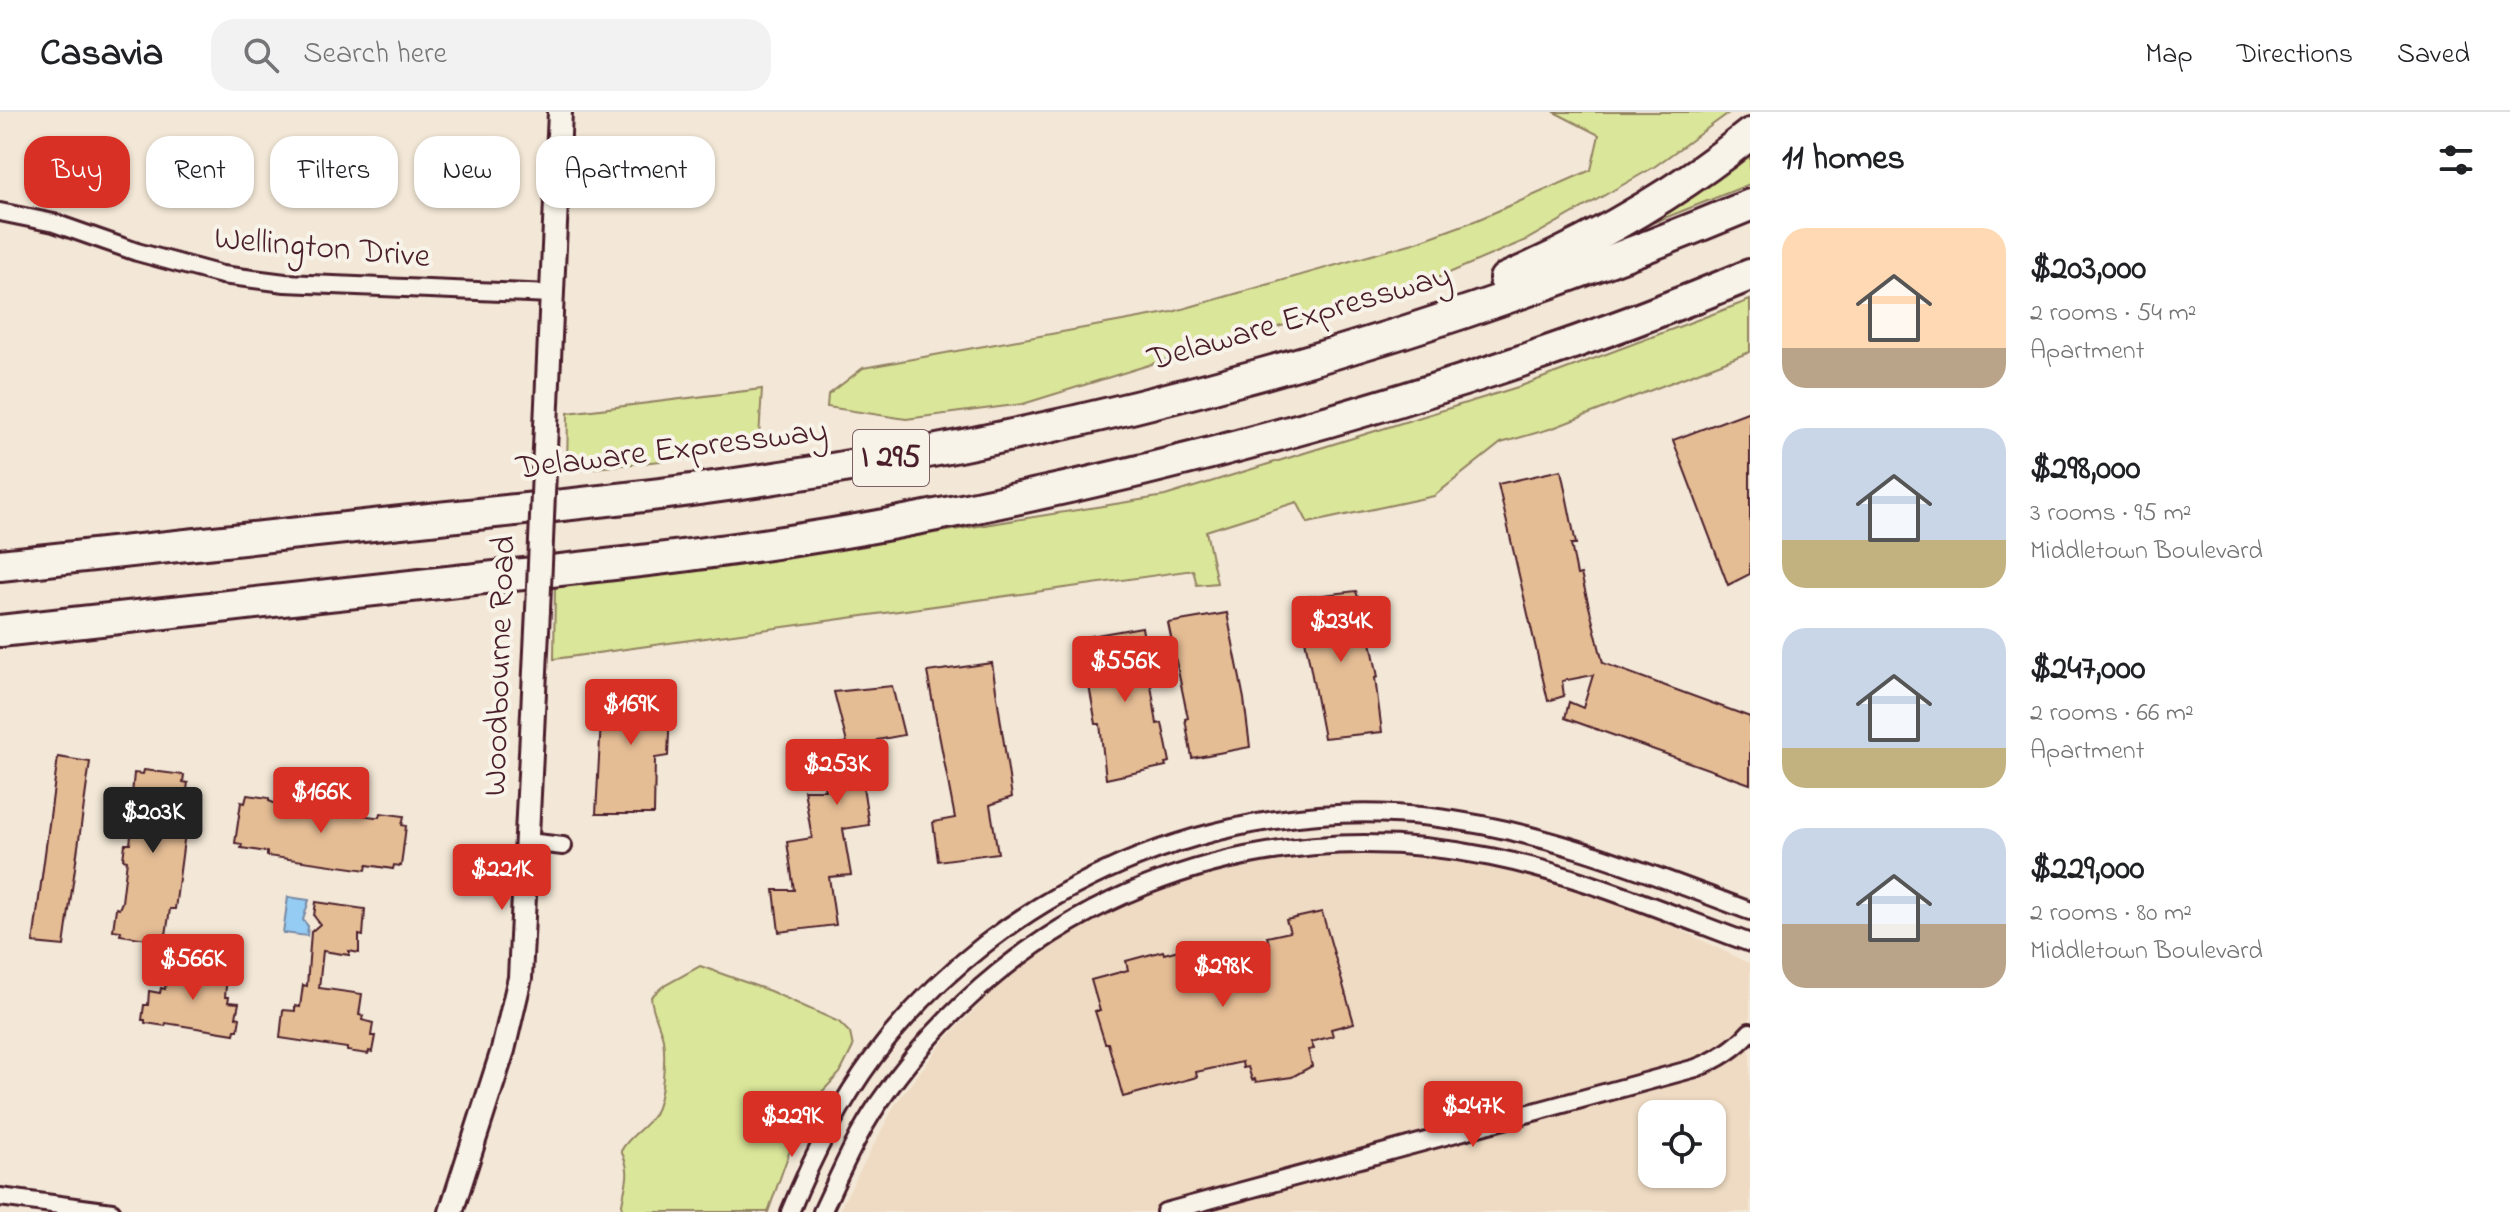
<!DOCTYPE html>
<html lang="en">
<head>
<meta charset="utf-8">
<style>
	body { margin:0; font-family:"Indie Flower",sans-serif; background:#f2f2f2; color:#202124; height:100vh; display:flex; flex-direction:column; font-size:30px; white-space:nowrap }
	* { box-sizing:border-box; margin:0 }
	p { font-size:26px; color:#757577 }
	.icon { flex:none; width:44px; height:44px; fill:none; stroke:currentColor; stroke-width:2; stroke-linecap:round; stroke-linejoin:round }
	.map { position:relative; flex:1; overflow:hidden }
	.drawer { display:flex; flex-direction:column; background:#fff; width:760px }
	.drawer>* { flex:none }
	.banner { position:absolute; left:24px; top:24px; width:760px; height:72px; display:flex; gap:16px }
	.buttons { position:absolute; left:1638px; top:988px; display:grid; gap:16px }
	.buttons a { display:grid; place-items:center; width:88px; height:88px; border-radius:16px; background:#fff; box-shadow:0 2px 6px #0004; font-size:40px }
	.price { position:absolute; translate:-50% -68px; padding:0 18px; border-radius:8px; background:#d93025; color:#fff; font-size:26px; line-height:52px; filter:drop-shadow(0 2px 4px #0008) }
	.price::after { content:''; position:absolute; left:50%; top:48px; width:24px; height:18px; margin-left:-12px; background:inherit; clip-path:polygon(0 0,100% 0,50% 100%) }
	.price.current { background:#222; color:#fff }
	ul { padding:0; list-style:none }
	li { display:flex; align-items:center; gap:24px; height:200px; padding:0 32px }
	li span { display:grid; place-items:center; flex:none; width:224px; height:160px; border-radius:24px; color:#555 }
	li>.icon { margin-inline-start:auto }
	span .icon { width:96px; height:96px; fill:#fffc; stroke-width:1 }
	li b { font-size:34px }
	h2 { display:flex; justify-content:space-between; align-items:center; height:96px; padding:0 32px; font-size:34px }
	.chip { padding:0 28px; border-radius:24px; background:#fff; box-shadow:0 2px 6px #0004; font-size:28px; line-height:72px }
	.chip.current { background:#d93025; color:#fff }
	header { display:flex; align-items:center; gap:48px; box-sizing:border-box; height:112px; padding:0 40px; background:#fff; border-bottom:2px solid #e0e0e0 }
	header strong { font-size:38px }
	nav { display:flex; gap:44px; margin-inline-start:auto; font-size:28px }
	.search { width:560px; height:72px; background:#f2f2f2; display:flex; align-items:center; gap:20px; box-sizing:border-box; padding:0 28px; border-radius:24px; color:#757577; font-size:30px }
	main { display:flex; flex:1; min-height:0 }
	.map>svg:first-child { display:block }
	.built { fill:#efdbc3; fill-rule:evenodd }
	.green { fill:#dae699; stroke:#928262; stroke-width:2 }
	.water { fill:#94ccf3; stroke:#7687a3; stroke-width:2 }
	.building { fill:#e5bd95; stroke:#4a1f2b; stroke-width:2 }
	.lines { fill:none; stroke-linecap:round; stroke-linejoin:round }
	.street-casing { stroke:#4a1f2b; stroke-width:22 }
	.secondary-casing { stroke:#4a1f2b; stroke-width:28 }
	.highway-casing { stroke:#4a1f2b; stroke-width:36 }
	.street { stroke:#f7f3e8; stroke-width:16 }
	.secondary { stroke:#f7f3e8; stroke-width:22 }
	.highway { stroke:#f7f3e8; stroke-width:30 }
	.secondary-bridge-casing { stroke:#4a1f2b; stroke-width:28; stroke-linecap:butt }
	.secondary-bridge { stroke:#f7f3e8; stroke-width:22 }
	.labels { text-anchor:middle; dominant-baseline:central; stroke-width:8; stroke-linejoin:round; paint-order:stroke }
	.shield { fill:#f7f3e8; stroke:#7e5f64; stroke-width:2 }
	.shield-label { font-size:32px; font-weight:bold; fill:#4a1f2b }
	.street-label { font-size:34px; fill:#4a1f2b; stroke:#f7f3e8 }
</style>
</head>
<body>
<header>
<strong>Casavia</strong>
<div class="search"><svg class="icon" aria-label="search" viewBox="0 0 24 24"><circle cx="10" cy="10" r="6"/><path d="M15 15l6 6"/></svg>Search here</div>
<nav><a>Map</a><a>Directions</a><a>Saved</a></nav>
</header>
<main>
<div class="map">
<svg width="1750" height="1100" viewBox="0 0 1750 1100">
	<rect width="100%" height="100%" fill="#f3e8d7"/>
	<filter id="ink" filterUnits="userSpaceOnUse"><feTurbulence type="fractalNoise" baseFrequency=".0125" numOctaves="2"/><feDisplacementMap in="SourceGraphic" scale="16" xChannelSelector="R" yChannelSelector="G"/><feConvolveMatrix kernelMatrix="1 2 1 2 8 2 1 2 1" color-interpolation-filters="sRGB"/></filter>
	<g filter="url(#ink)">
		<!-- built -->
		<path class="built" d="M1347,743l104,4 89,20 105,33 105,52v248h-912l58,-109 47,-61 57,-59 88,-64 90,-36 90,-21zM1652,1002h60v60h-60z"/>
		<!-- green -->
		<g class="green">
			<polygon points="1554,0 1730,0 1654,55 1526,128 1414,176 1194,239 1023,292 906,307 827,295 828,283 863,256 1172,200 1417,130 1477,108 1591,58 1599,23"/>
			<polygon points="1750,32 1750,72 1602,131"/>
			<polygon points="1750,188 1750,240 1553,316 1501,331 1434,384 1308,411 1297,390 1206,419 1217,471 1197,473 1193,458 554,547 555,471 772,447 1165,384 1521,274"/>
			<polygon points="762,277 759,326 698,345 567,359 568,301"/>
			<path d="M700,854l70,25 69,31 11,11 3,14 -13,26 -21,22 -20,30 -31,87h-147c2,-26 13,-36 0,-61 8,-16 24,-22 33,-37 9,-16 12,-56 9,-75 -3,-14 -11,-27 -12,-42l11,-10z"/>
		</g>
		<!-- water -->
		<polygon class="water" points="288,785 309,788 303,808 308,814 307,824 283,821"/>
		<!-- building -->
		<g class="building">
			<polygon points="1750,299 1750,462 1728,473 1673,328"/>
			<polygon points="1561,358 1576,432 1571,432 1577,463 1581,462 1603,551 1750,605 1750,672 1565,606 1569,590 1583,596 1593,563 1562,569 1564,584 1548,589 1498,372"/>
			<polygon points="1356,479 1370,525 1378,565 1375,566 1382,620 1324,626 1297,486"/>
			<polygon points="1227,501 1244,587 1250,635 1192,646 1185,607 1188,606 1168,511"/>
			<polygon points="1142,515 1157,612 1162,611 1170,650 1165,651 1166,654 1106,667 1100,612 1096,612 1089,574 1093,574 1085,525"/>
			<polygon points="992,551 1012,685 990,693 998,741 938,749 933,710 955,706 927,560"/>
			<polygon points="603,571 671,575 668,644 655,646 654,702 596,702"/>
			<polygon points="892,574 904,623 877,628 881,665 862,668 869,713 843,717 851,763 829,765 836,813 779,820 774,778 794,778 787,730 812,726 804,678 825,678 816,634 847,631 834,580"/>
			<polygon points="58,645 90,650 64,834 33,831"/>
			<polygon points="144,658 184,663 183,670 188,671 184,697 188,698 175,797 170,797 166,823 163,822 160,829 120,823 121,819 113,818 116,796 119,797 122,790 127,748 123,747 125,732 130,732 135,690 135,683 132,683 134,661 143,662"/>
			<polygon points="247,683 269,686 269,689 274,691 316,698 316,693 333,696 332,699 375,705 380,705 381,701 404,704 402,713 406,714 401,754 394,753 393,757 367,753 366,758 267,744 267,740 241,736 242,732 235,731 241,690 245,691"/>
			<polygon points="316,790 365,797 363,824 359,823 359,841 349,839 349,843 323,839 319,876 362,882 359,903 363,904 362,908 373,911 371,924 375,924 372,940 369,939 368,942 347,939 347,936 280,926 283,898 295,899 295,894 300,895 303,873 307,874 311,820 320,812 314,804"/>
			<polygon points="1322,800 1354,911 1331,917 1333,924 1311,930 1314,937 1308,938 1312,954 1292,965 1256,970 1255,967 1252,968 1248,955 1243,956 1242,950 1196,960 1197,965 1123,985 1108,931 1105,931 1095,899 1100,899 1091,868 1128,858 1126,849 1163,839 1164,842 1200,832 1203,843 1225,836 1227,843 1269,831 1267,825 1290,820 1286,808"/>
			<polygon points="168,855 227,863 225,885 229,885 228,890 239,891 236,905 240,906 238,918 235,918 234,922 166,911 165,914 145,911 145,908 142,908 144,893 148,893 149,879 160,881 161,876 165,877"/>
		</g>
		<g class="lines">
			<!-- street casing -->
			<g class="street-casing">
				<g id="street">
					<polyline points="0,100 54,111 137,140 222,163 285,171 551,182"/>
					<polyline points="528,730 563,734"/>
					<polyline points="0,1085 112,1100"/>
					<path d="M790,1100c22,-54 49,-108 83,-154 128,-172 347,-265 558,-241 112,13 215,55 319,94"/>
					<path d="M822,1100c17,-36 33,-74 56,-108 139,-204 371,-296 613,-247 89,18 174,55 259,86"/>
					<path d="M1165,1100l531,-144c21,-8 39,-19 54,-36"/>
				</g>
			</g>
			<!-- secondary casing -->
			<g class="secondary-casing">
				<g id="secondary">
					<polyline points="544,359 560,0"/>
					<polyline points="451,1100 503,938 520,866 538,498"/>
				</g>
			</g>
			<!-- highway casing -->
			<g class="highway-casing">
				<g id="highway">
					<path d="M1505,167c88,-38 170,-84 245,-145"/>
					<path d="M0,453c149,-16 299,-32 448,-48 105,-11 210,-21 314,-37 338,-50 673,-143 988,-275"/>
					<path d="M0,519c155,-17 311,-34 466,-51 143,-15 287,-30 429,-57 292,-55 580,-134 855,-248"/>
				</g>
			</g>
			<!-- street -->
			<use href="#street" class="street"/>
			<!-- secondary -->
			<use href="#secondary" class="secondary"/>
			<!-- highway -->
			<use href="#highway" class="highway"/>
			<!-- secondary-bridge casing -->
			<g class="secondary-bridge-casing">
				<polyline id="secondary-bridge" points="538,498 544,359"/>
			</g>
			<!-- secondary-bridge -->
			<use href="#secondary-bridge" class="secondary-bridge"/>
		</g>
	</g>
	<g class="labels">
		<!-- shield labels -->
		<rect class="shield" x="853" y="318" width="76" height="56" rx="6"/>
		<g class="shield-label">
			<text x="891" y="346">I 295</text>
		</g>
		<!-- street labels -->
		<g class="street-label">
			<text transform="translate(322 137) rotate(5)">Wellington Drive</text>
			<text transform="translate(1300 207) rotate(-16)">Delaware Expressway</text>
			<text transform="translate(672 339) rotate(-7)">Delaware Expressway</text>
			<text transform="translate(501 554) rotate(-88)">Woodbourne Road</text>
		</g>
	</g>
</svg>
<div class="buttons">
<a><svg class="icon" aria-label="locate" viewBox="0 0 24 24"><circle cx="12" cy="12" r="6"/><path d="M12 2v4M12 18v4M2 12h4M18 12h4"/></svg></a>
</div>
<b class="price" style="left:1341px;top:552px">$234K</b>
<b class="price" style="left:1125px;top:592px">$556K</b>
<b class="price" style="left:631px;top:635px">$169K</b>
<b class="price" style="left:837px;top:695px">$253K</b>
<b class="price" style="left:321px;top:723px">$166K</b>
<b class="price current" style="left:153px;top:743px">$203K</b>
<b class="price" style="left:502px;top:800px">$221K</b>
<b class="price" style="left:193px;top:890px">$566K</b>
<b class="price" style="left:1223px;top:897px">$298K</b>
<b class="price" style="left:1473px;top:1037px">$247K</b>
<b class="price" style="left:792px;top:1047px">$229K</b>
<div class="banner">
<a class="chip current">Buy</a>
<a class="chip">Rent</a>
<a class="chip">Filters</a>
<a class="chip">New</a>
<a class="chip">Apartment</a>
</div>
</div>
<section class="drawer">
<h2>11 homes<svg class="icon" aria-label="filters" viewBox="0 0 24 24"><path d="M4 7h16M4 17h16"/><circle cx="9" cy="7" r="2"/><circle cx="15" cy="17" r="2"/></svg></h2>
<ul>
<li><span style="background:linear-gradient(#ffd9b3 75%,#b9a48a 0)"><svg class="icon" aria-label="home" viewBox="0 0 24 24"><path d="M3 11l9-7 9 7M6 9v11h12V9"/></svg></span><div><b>$203,000</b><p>2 rooms · 54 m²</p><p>Apartment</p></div></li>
<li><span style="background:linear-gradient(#c9d6e8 70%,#c2b280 0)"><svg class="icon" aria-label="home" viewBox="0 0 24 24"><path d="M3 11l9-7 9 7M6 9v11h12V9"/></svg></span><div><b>$298,000</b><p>3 rooms · 95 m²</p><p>Middletown Boulevard</p></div></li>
<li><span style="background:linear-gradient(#c9d6e8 75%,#c2b280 0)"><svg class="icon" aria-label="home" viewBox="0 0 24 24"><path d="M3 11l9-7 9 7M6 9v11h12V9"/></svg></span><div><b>$247,000</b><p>2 rooms · 66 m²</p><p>Apartment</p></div></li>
<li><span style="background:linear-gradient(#c9d6e8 60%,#b9a48a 0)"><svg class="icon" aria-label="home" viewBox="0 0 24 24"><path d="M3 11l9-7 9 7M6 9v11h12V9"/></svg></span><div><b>$229,000</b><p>2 rooms · 80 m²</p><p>Middletown Boulevard</p></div></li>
</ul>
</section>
</main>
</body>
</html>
